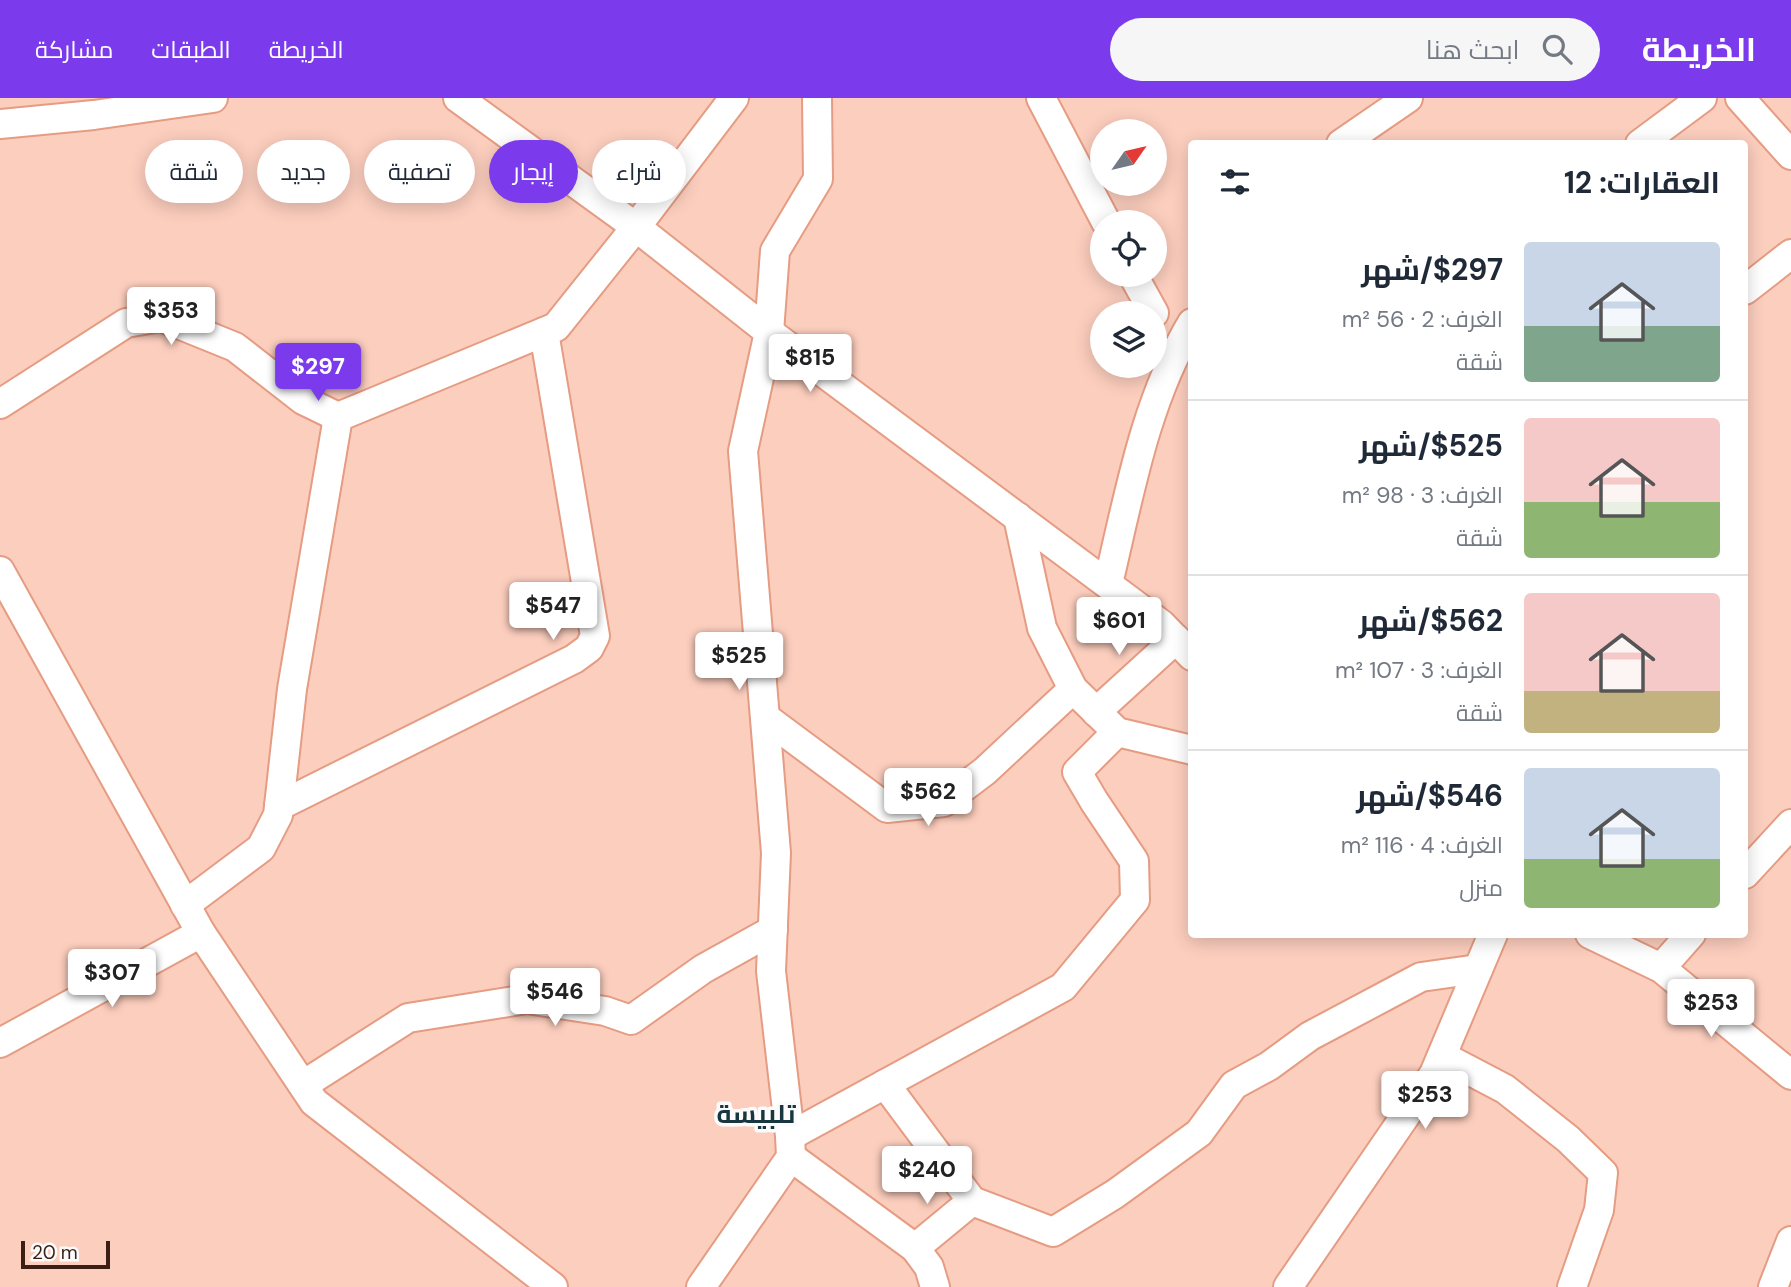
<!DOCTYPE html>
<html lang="ar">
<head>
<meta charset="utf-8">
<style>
	body { margin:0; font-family:"DM Sans",Cairo,sans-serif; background:#f6f6f7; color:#1f2937; direction:rtl; height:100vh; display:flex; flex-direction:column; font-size:26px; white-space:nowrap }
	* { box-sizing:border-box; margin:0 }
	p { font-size:23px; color:#747a83 }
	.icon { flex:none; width:38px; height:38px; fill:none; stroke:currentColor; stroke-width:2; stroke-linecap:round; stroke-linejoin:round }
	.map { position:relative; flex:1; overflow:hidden; direction:ltr }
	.drawer { position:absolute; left:1188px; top:42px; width:560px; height:798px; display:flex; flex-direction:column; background:#fff; border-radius:7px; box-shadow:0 4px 18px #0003; direction:rtl }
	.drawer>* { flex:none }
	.guide { position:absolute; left:21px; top:42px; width:665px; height:63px; direction:rtl; display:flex; gap:14px }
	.needle { width:46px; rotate:56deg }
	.buttons { position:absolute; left:1090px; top:21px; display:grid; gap:14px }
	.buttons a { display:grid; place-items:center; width:77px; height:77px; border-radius:50%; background:#fff; box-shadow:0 4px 18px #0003; font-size:35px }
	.scale { position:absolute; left:21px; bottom:18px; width:89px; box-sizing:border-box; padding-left:7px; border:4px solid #3b1f15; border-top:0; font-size:19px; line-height:24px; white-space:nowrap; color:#3b1f15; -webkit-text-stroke:5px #fbfbfb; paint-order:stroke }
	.price { position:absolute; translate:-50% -60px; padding:0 16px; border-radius:7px; background:#fff; color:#222; font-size:23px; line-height:46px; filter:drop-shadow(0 2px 4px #0008) }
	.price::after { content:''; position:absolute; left:50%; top:42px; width:21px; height:16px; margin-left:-10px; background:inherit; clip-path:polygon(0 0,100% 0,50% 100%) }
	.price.current { background:#7c3aed; color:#fff }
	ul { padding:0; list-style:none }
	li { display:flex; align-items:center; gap:21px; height:175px; padding:0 28px }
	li+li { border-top:2px solid #e0e1e3 }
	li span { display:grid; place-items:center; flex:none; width:196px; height:140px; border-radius:7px; color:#555 }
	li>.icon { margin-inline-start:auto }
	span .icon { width:84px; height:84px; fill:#fffc; stroke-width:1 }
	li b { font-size:30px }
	h2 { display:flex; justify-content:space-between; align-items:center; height:84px; padding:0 28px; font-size:30px }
	.pill { padding:0 24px; border-radius:32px; background:#fff; box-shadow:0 4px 18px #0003; font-size:24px; line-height:63px }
	.pill.current { background:#7c3aed; color:#fff }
	header { display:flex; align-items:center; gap:42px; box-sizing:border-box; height:98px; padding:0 35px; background:#7c3aed; color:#fff }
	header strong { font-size:33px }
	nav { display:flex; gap:38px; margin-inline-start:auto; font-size:24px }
	.search { width:490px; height:63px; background:#f6f6f7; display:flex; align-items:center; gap:18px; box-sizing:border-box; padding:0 24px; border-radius:38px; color:#747a83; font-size:26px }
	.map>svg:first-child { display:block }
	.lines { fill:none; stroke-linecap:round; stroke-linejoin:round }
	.minor-casing { stroke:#e59c82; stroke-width:32 }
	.minor { stroke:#fff; stroke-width:28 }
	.labels { text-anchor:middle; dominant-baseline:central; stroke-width:7; stroke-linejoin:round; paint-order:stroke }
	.district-label { font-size:26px; font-weight:bold; fill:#17363f; stroke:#fbfbfb }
</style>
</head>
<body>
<header>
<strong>الخريطة</strong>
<div class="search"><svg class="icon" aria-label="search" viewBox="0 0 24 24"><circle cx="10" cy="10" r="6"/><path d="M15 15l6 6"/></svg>ابحث هنا</div>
<nav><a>الخريطة</a><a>الطبقات</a><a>مشاركة</a></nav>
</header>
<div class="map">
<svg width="1791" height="1189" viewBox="0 0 1791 1189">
	<rect width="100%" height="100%" fill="#fccebe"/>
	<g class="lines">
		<!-- minor casing -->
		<g class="minor-casing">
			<g id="minor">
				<polyline points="458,0 636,129 769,234 1161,526 1192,558"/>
				<polyline points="1041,0 1106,124"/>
				<polyline points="1740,0 1791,57"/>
				<polyline points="0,26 94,17 213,0"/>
				<polyline points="1341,46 1408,0"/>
				<polyline points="1640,46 1702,0"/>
				<polyline points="1133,177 1154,215"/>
				<polyline points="1745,192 1791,156"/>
				<polyline points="0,306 126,225 161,219 235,249 303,302 338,319"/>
				<polyline points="1018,419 1042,530 1073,591 1117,634 1192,652"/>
				<polyline points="0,473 201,835 314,1004 553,1189"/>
				<path d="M1108,486c21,-89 37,-182 84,-261"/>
				<polyline points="1096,614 1176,541"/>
				<polyline points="766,620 887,710 944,704 985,673 1073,591"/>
				<polyline points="279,708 574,561 589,550 595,538 544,234"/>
				<polyline points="1745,776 1791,726"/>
				<polyline points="185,807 261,750 278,717 292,591 338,319 556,229 636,129 734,0"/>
				<polyline points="1590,836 1661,870 1791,977"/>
				<polyline points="1661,870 1691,836"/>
				<polyline points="0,945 201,835"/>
				<polyline points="1442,958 1505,991 1568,1041 1603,1075 1599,1112 1572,1189"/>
				<polyline points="885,986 972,1103 1053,1134 1115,1096 1199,1035 1234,987 1269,968 1310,938 1421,879 1478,871"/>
				<polyline points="303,987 408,920 527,901 605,913 631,922 703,871 773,832"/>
				<polyline points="790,1038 1063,889 1135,802 1134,763 1094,703 1077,674 1117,634"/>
				<polyline points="791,1059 915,1150 929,1169 935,1189"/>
				<polyline points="915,1150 972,1103"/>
				<polyline points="701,1189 791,1059 790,1038 771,873 776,755 743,353 769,234 775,153 818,81 817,0"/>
				<polyline points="1288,1189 1434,976 1493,836"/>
				<polyline points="1773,1189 1791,1143"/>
			</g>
		</g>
		<!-- minor -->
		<use href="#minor" class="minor"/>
	</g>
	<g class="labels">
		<!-- district labels -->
		<g class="district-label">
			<text x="756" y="1016">تلبيسة</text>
		</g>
	</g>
</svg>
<div class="buttons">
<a><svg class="needle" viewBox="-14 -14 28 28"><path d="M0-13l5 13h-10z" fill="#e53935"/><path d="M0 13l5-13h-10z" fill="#747a83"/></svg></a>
<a><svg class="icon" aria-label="locate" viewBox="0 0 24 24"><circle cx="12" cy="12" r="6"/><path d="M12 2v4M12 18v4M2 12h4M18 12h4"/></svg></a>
<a><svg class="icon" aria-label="layers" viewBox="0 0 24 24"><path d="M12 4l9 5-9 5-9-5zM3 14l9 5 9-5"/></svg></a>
</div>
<div class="scale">20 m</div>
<b class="price" style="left:171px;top:249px">$353</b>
<b class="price" style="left:810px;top:296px">$815</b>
<b class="price current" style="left:318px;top:305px">$297</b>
<b class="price" style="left:553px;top:544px">$547</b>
<b class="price" style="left:1119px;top:559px">$601</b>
<b class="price" style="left:739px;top:594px">$525</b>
<b class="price" style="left:928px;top:730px">$562</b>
<b class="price" style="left:112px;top:911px">$307</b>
<b class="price" style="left:555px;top:930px">$546</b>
<b class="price" style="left:1711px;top:941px">$253</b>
<b class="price" style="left:1425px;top:1033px">$253</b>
<b class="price" style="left:927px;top:1108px">$240</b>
<div class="guide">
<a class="pill">شراء</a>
<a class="pill current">إيجار</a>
<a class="pill">تصفية</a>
<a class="pill">جديد</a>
<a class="pill">شقة</a>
</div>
<section class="drawer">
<h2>العقارات: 12<svg class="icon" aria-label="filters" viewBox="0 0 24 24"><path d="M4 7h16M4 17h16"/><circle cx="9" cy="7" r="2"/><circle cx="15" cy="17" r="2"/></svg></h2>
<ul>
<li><span style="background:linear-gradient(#c9d6e8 60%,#7fa58c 0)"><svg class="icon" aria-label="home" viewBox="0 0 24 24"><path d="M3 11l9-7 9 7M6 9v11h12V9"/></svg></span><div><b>$297/شهر</b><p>الغرف: 2 · 56 m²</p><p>شقة</p></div></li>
<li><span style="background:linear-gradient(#f6c9c9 60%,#8fb573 0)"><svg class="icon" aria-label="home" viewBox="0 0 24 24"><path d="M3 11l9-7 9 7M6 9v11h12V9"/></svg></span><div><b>$525/شهر</b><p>الغرف: 3 · 98 m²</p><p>شقة</p></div></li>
<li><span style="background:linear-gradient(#f6c9c9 70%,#c2b280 0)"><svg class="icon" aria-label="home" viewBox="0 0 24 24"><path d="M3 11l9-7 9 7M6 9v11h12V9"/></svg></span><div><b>$562/شهر</b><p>الغرف: 3 · 107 m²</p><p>شقة</p></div></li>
<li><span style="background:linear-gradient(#c9d6e8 65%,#8fb573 0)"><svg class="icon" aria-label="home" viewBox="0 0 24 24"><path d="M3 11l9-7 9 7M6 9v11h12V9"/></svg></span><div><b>$546/شهر</b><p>الغرف: 4 · 116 m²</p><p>منزل</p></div></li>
</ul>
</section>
</div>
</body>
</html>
